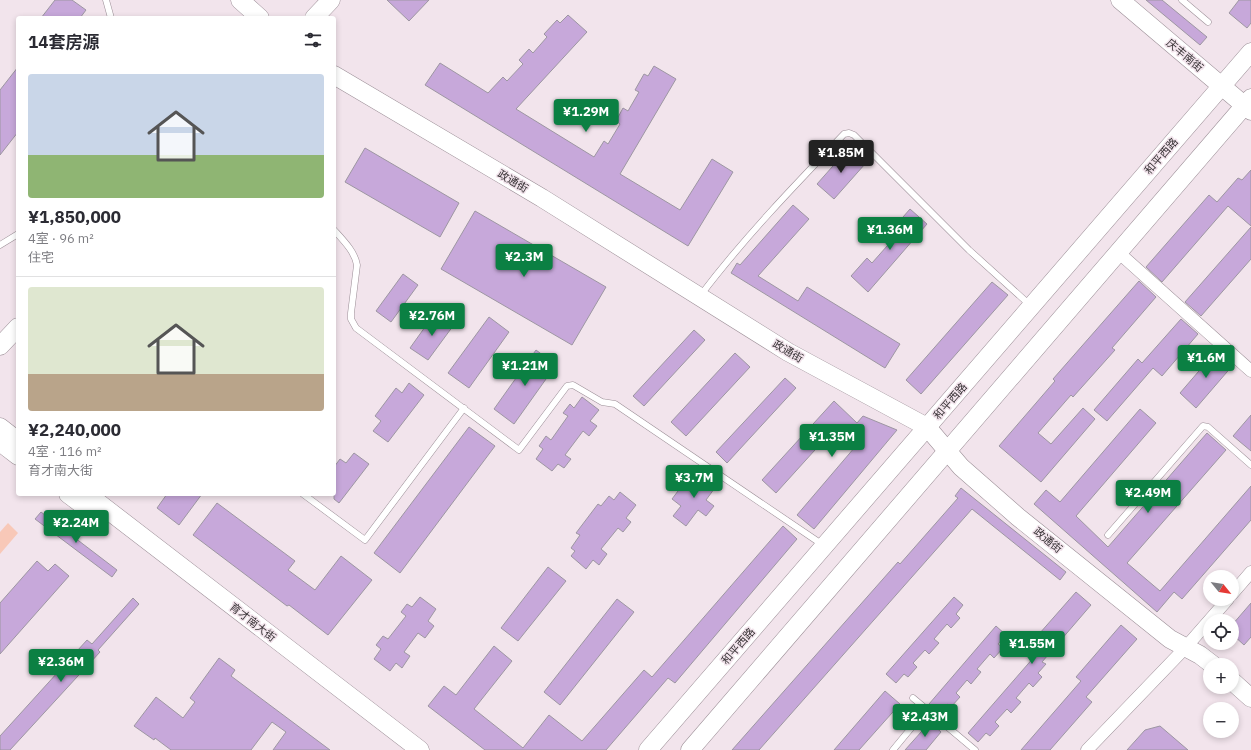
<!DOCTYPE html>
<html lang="zh">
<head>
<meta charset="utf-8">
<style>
	body { margin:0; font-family:"IBM Plex Sans","Noto Sans SC",sans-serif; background:#f7f7f7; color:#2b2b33; height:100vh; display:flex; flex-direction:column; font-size:15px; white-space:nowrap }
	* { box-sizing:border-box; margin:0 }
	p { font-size:13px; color:#7c7c81 }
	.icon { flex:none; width:22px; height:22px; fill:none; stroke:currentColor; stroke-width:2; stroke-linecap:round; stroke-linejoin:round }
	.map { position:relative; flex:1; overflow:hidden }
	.drawer { position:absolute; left:16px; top:16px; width:320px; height:480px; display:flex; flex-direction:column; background:#fff; border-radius:4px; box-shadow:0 2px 6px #0003 }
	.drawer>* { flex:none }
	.needle { width:26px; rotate:120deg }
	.buttons { position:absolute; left:1203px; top:570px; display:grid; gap:8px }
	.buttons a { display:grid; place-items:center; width:36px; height:36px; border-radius:50%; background:#fff; box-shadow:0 2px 6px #0003; font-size:20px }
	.price { position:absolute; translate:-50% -34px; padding:0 9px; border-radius:4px; background:#0b8043; color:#fff; font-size:13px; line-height:26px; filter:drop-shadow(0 1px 2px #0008) }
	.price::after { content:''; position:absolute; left:50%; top:24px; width:12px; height:9px; margin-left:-6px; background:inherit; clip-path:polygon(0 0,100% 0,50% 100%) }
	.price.on { background:#222; color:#fff }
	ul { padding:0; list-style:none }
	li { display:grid; align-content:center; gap:8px; height:212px; padding:0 12px }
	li+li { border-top:1px solid #e1e1e2 }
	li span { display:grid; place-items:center; height:124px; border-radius:4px; color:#555 }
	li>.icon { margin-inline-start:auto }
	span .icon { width:72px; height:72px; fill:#fffc; stroke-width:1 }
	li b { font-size:17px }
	h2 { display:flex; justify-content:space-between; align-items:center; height:48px; padding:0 12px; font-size:17px }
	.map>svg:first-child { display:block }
	.green { fill:#f8c8b8 }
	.building { fill:#c7a8da; stroke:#9d96a2 }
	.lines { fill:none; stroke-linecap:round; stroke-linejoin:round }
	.lane-casing { stroke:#9c8f97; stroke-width:7 }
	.street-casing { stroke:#9c8f97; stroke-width:13 }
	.secondary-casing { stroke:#9c8f97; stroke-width:19 }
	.lane { stroke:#fff; stroke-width:6 }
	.street { stroke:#fff; stroke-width:12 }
	.secondary { stroke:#fff; stroke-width:18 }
	.labels { text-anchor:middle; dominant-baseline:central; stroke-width:3; stroke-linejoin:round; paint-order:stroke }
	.street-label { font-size:11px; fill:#373235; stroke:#f2e4ec }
</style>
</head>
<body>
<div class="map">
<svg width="1251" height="750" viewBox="0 0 1251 750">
	<rect width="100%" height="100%" fill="#f2e4ec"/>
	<!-- green -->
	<polygon class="green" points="8,523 18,533 0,554 0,532"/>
	<!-- building -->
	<g class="building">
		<polygon points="55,0 72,0 86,10 80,18 41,18"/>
		<polygon points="387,0 429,0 409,21"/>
		<polygon points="1146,0 1162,0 1207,37 1200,45"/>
		<polygon points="1239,0 1251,0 1251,23 1247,28 1229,13"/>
		<polygon points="568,15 587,32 516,109 594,157 604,141 608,144 620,124 616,121 623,108 628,111 639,92 635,90 644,74 648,76 654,66 676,79 620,174 680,210 712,159 733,172 688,246 425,85 440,63 488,93 503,77 507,81 523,64 519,60 529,49 533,53 547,37 544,34 557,20 560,23"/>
		<polygon points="18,67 18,132 0,155 0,90"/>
		<polygon points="365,148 459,203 440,237 345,182"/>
		<polygon points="848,149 865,164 834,199 817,184"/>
		<polygon points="1251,170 1251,226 1228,206 1162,282 1146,267 1209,195 1217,202 1238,178 1242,180"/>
		<polygon points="793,205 809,219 758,276 798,301 807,287 900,344 885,368 731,273 737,263 740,265"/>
		<polygon points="910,209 927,224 868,292 851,276 867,258 872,263 895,237 889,233"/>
		<polygon points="475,211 606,287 572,345 441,269"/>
		<polygon points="1251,227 1251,259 1201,316 1185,302"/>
		<polygon points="403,274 418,285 391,322 376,311"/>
		<polygon points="1139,281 1156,297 1112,348 1115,350 1073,397 1071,395 1038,433 1051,444 1083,408 1095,419 1041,482 999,446 1055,381 1053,379"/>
		<polygon points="992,282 1008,295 921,394 906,380"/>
		<polygon points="435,313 453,326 428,360 410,348"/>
		<polygon points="489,317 509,332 469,388 448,373"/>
		<polygon points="1181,319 1198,334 1162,376 1153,368 1107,421 1094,410 1138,359 1142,363"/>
		<polygon points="694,330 705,340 644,406 633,396"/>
		<polygon points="536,350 556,365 514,424 494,409"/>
		<polygon points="1217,350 1233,365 1196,408 1180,393"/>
		<polygon points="735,353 750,367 686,436 671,422"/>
		<polygon points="785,378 796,388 727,463 716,452"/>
		<polygon points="409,383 424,395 388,442 373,431 381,421 375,416 396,388 402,393"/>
		<polygon points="582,397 599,410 590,421 597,426 589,436 583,431 565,455 571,459 564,468 558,464 552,471 536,459 543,449 539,446 546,436 551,440 568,416 563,413 570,404 574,408"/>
		<polygon points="834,401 857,423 863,416 897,430 814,529 797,515 855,447 834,429 776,493 762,480"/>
		<polygon points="1140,409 1156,423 1076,516 1108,547 1207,433 1226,450 1127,563 1160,591 1251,486 1251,520 1182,599 1174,592 1157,612 1034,504 1046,490 1060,502"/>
		<polygon points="1251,415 1251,451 1233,436"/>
		<polygon points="469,427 495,446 400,573 374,553"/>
		<polygon points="354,453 369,464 339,503 334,499 334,467 340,459 346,463"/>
		<polygon points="704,475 717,485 706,500 714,506 706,516 698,510 686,526 673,516 681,506 672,499 687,479 696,486"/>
		<polygon points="961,488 1066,572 1060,580 972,509 759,750 732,750 898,562 900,564 958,498 955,496"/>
		<polygon points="620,492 636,505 626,518 631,522 623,532 618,528 601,549 607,554 599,565 593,560 586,569 571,556 575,551 571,548 580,535 576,533 598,504 601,506 609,496 614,500"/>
		<polygon points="167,494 202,494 179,525 157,508"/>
		<polygon points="217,503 295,561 288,570 315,590 341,556 372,580 328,635 289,605 287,606 193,535"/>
		<polygon points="41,512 117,570 112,577 35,519"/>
		<polygon points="783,526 797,539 675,683 668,678 606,750 485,750 428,706 444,686 456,695 494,646 512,661 474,709 523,748 549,715 582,741 644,670 652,677"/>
		<polygon points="37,561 48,571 55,564 69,576 0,654 0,603"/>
		<polygon points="548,567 566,581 518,641 501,628"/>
		<polygon points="1076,592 1091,605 1042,662 1046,664 1038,673 1042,677 1033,687 1029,683 1016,698 1021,702 1011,713 1007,709 995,722 999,726 990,736 986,733 978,742 968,733 1041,649 1032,642"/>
		<polygon points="420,597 436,609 428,621 434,626 425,638 418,633 404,652 410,656 402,668 396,663 390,671 374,659 381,649 376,645 383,636 388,639 406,616 401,612 407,604 412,607"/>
		<polygon points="954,597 963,605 956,614 960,618 951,628 947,624 934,639 939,643 929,654 925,650 913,663 917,667 908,677 904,674 896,683 886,674"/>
		<polygon points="133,598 139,604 98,650 100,652 10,750 0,750 0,736 87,640 92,644"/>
		<polygon points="617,599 634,612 560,705 544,692"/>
		<polygon points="1251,603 1251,637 1244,645 1232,634 1232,625"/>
		<polygon points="1121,625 1137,639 1086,697 1092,702 1050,750 1021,750 1081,681 1076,677"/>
		<polygon points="996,626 1006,635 998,644 1003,648 994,658 990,654 977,669 981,672 971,684 967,680 956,693 960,697 951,707 947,704 939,713 929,704"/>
		<polygon points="219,658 235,670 231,676 330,750 273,750 286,732 272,722 251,750 171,750 155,738 154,740 134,726 156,697 183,718 195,702 190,698"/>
		<polygon points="885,691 900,704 859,750 834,750"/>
		<polygon points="930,722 941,732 926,750 905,750"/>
		<polygon points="1160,726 1188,750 1127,750 1145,730"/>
	</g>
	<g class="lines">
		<!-- lane casing -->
		<g class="lane-casing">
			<g id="lane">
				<polyline points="106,0 111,18"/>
				<polyline points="1182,0 1208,22"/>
				<path d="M334,230c9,10 21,22 23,35l-6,48v6l5,9 163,122 48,-64 6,-1 29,17 13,2 208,141"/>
				<polyline points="0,245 18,234"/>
				<path d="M700,296c44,-58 94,-110 144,-162l5,-1 5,2 115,115 61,55"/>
				<polyline points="303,494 365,540 464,408"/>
				<polyline points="1108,535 1203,426 1208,427 1251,465"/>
				<polyline points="913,698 975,750"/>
				<polyline points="893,750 926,710"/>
			</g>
		</g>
		<!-- street casing -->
		<g class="street-casing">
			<g id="street">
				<polyline points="1118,252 1251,371"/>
				<polyline points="1232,594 1251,572"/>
				<polyline points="1087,750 1186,647 1228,599"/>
			</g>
		</g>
		<!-- secondary casing -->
		<g class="secondary-casing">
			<g id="secondary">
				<polyline points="240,0 260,18"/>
				<polyline points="1120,0 1251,111"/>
				<polyline points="314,18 331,0"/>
				<polyline points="334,75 542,198 788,352 927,427 961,467 1018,517 1170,639 1200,655 1213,665"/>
				<polyline points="0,346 18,327"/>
				<polyline points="0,427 18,441"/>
				<polyline points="0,442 18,456"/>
				<polyline points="68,494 96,515"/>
				<polyline points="87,494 420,750"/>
				<polyline points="1232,681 1251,698"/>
				<polyline points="648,750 1251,52"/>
				<polyline points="690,750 1251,98"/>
			</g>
		</g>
		<!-- lane -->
		<use href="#lane" class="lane"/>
		<!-- street -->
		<use href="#street" class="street"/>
		<!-- secondary -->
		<use href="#secondary" class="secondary"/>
	</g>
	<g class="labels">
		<!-- street labels -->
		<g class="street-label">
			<text transform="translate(1185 55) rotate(40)">庆丰南街</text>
			<text transform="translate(1161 156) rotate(-49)">和平西路</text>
			<text transform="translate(513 181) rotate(31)">政通街</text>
			<text transform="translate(788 351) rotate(30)">政通街</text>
			<text transform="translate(950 401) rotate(-49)">和平西路</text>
			<text transform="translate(1048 540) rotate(39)">政通街</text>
			<text transform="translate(253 622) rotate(38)">育才南大街</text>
			<text transform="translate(738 646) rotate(-49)">和平西路</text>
		</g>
	</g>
</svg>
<div class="buttons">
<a><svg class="needle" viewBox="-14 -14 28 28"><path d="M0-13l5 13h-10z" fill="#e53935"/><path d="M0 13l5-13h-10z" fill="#7c7c81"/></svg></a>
<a><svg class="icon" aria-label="locate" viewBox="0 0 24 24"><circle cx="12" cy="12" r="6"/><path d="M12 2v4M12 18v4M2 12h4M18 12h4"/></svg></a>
<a>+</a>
<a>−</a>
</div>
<b class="price" style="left:586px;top:133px">¥1.29M</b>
<b class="price on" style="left:841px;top:174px">¥1.85M</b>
<b class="price" style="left:890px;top:251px">¥1.36M</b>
<b class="price" style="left:524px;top:278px">¥2.3M</b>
<b class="price" style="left:432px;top:337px">¥2.76M</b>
<b class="price" style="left:1206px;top:379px">¥1.6M</b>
<b class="price" style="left:525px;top:387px">¥1.21M</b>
<b class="price" style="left:832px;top:458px">¥1.35M</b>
<b class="price" style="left:694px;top:499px">¥3.7M</b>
<b class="price" style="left:1148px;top:514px">¥2.49M</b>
<b class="price" style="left:76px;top:544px">¥2.24M</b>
<b class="price" style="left:1032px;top:665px">¥1.55M</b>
<b class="price" style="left:61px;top:683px">¥2.36M</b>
<b class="price" style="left:925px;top:738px">¥2.43M</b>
<section class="drawer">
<h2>14套房源<svg class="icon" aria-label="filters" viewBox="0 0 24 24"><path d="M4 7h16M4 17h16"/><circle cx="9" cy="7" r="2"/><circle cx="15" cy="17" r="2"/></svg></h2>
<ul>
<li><span style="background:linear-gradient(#c9d6e8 65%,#8fb573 0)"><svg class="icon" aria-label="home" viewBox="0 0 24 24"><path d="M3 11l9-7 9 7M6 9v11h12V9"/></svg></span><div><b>¥1,850,000</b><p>4室 · 96 m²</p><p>住宅</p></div></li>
<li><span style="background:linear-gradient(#dfe7d0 70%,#b9a48a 0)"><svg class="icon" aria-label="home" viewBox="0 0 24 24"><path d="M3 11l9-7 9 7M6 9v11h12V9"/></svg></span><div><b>¥2,240,000</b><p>4室 · 116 m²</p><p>育才南大街</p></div></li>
</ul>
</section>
</div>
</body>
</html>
